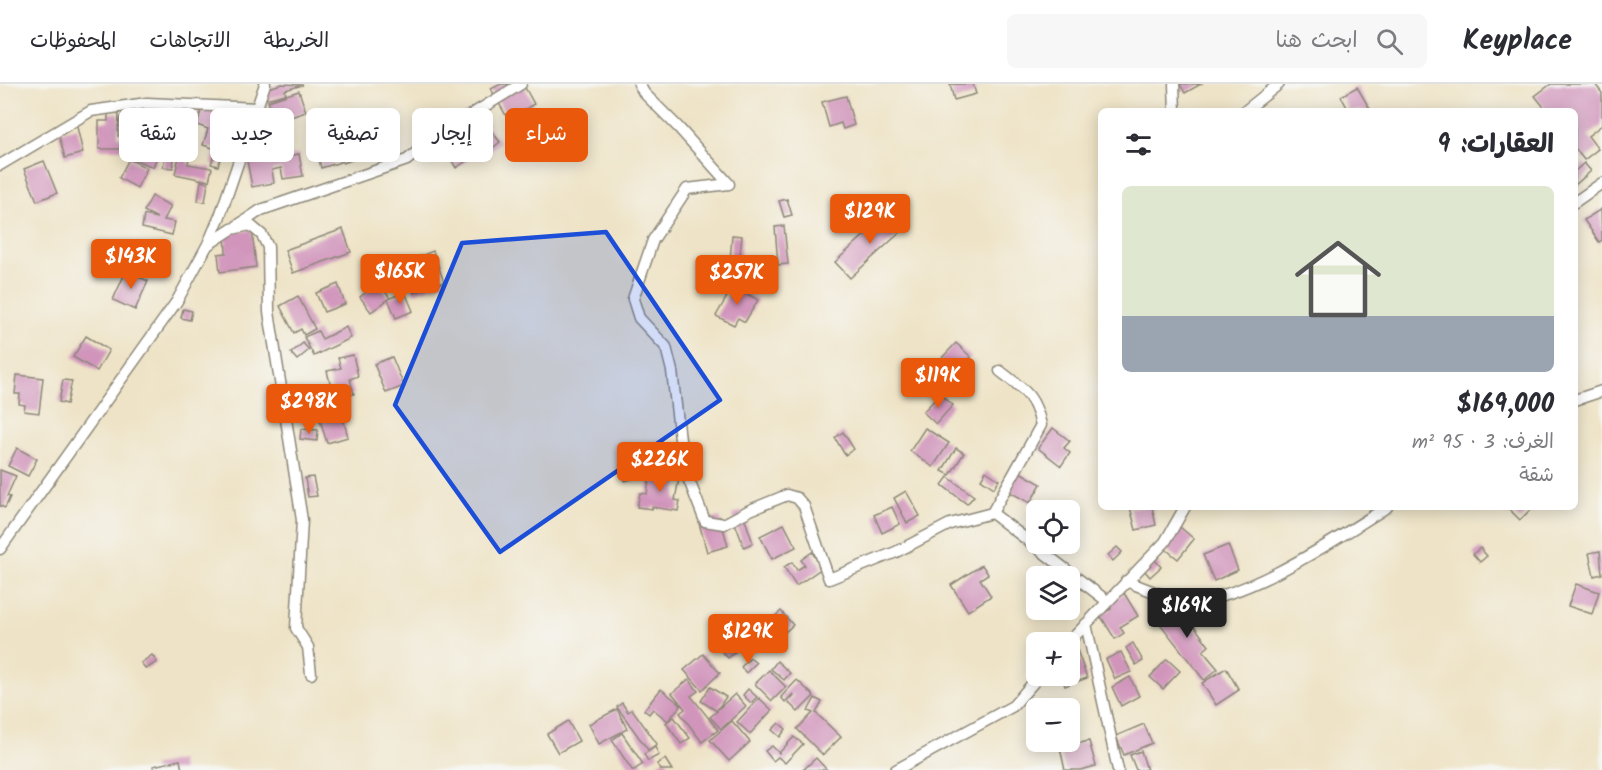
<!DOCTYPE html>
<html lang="ar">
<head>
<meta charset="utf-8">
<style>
	body { margin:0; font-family:Kalam,"Playpen Sans Arabic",sans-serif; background:#f7f7f7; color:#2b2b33; direction:rtl; height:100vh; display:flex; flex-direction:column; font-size:22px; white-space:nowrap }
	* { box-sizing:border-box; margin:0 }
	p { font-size:20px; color:#7c7c81 }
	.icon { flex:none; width:33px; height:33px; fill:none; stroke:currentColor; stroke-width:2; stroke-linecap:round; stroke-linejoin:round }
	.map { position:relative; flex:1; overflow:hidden; direction:ltr }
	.sheet { position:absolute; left:1098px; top:24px; width:480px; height:402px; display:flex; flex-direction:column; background:#fff; border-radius:9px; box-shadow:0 3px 15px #0003; direction:rtl }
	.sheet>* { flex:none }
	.banner { position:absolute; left:18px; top:24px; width:570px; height:54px; direction:rtl; display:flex; gap:12px }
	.fabs { position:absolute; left:1026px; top:416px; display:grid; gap:12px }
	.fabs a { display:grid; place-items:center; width:54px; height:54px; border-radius:9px; background:#fff; box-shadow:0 3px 15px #0003; font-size:30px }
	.price { position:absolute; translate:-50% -51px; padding:0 14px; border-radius:6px; background:#ea580c; color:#fff; font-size:20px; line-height:39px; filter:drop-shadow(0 2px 3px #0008) }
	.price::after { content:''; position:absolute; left:50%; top:36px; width:18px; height:14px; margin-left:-9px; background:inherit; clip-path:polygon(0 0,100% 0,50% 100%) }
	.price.selected { background:#222; color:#fff }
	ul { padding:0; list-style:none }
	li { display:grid; align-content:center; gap:12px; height:318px; padding:0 24px }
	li+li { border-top:2px solid #e1e1e2 }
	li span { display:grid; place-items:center; height:186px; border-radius:9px; color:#555 }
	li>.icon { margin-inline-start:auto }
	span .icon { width:108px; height:108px; fill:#fffc; stroke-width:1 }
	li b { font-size:26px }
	h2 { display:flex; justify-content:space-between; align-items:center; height:72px; padding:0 24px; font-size:26px }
	.chip { padding:0 21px; border-radius:9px; background:#fff; box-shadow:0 3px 15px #0003; font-size:21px; line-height:54px }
	.chip.selected { background:#ea580c; color:#fff }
	header { display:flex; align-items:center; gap:36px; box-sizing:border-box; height:84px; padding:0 30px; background:#fff; border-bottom:2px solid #e1e1e2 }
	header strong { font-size:28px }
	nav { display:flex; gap:33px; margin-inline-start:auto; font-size:21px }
	.search { width:420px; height:54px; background:#f7f7f7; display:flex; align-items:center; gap:15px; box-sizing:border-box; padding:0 21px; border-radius:9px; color:#7c7c81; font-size:22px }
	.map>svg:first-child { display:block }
	.building { fill:#d195bc }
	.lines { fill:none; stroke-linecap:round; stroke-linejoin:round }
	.minor-casing { stroke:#8c8778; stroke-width:13 }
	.minor { stroke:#fff; stroke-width:10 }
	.marked { fill:#1d4ed8; fill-opacity:0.2; stroke:#1d4ed8; stroke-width:4.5; stroke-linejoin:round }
</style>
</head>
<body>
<header>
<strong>Keyplace</strong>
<div class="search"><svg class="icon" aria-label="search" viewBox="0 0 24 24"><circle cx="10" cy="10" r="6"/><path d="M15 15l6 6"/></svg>ابحث هنا</div>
<nav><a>الخريطة</a><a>الاتجاهات</a><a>المحفوظات</a></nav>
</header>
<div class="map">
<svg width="1602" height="686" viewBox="0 0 1602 686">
	<rect width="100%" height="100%" fill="#f6f6f2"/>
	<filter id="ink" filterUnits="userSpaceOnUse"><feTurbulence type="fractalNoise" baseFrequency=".0167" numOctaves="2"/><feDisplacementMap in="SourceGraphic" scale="12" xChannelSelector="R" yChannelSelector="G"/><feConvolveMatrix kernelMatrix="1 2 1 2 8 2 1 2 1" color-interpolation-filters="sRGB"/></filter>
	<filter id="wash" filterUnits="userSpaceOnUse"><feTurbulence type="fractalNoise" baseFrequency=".008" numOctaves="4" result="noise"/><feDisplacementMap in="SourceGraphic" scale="24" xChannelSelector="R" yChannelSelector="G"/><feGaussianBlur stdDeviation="1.35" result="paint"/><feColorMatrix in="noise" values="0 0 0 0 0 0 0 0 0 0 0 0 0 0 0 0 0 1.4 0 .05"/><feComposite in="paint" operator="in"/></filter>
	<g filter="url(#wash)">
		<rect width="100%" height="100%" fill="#eee3c6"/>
		<g id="blocks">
			<!-- building -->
			<g class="building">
				<polygon points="282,0 303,1 285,6 286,10 266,15 264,5"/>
				<polygon points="501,0 523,0 534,20 508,35 491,5"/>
				<polygon points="950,0 973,0 976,10 954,16"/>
				<polygon points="1180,0 1201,0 1185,9"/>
				<polygon points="1551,0 1595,0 1602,9 1602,41 1588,52 1598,65 1584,76 1575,64 1575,27 1547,27 1535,12"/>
				<polygon points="1357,3 1370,25 1367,27 1349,27 1341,12"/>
				<polygon points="299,7 306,28 275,38 268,17"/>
				<polygon points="846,12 854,41 843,45 841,39 829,43 822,18"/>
				<polygon points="125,23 152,33 146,51 118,42"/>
				<polygon points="476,23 489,40 474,50 472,48 448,65 438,51"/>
				<polygon points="202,24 233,33 218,82 211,80 216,65 203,61 208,45 197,41"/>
				<polygon points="171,26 182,28 176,63 164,61"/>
				<polygon points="345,26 354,50 373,44 381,65 360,72 353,52 345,55 352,76 343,79 333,49 341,46 335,29"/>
				<polygon points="185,28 193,29 191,64 183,63"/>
				<polygon points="108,29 119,29 118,52 126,52 126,65 99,65 99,37 108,37"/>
				<polygon points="77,43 83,69 65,74 58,48"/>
				<polygon points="488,43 500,58 485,70 473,55"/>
				<polygon points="136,53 161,63 153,83 128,73"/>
				<polygon points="464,56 474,72 456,84 446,67"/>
				<polygon points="276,60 279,74 299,70 303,92 283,95 281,84 272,86 274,99 252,103 245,66"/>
				<polygon points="337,61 341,78 321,84 317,67"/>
				<polygon points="181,64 190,66 188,80 212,84 209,97 175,90"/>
				<polygon points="166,65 175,66 173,84 163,83"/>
				<polygon points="129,75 147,84 137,104 119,94"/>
				<polygon points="44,77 57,109 37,117 24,85"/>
				<polygon points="1584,79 1591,87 1575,101 1575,87"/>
				<polygon points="201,97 208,99 205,118 198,117"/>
				<polygon points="152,112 171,122 164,136 175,138 172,151 142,144 144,131 157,134 144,127"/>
				<polygon points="787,115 792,131 784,133 779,117"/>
				<polygon points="1601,125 1602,156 1599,158 1584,136"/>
				<polygon points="891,127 905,144 850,194 835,178"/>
				<polygon points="784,142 788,180 778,181 775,143"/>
				<polygon points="343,145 351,168 293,189 285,166"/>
				<polygon points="252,146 256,183 220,188 218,170 226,169 225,149"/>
				<polygon points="732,151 742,152 739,179 730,178"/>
				<polygon points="131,164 154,175 145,191 123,180"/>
				<polygon points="433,167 444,198 414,209 403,179"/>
				<polygon points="760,176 764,189 745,195 741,182"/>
				<polygon points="126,187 148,197 135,226 113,216"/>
				<polygon points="373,192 390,214 371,228 360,213 370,205 365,199"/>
				<polygon points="338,200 345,220 324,228 316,209"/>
				<polygon points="733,202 758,216 745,238 738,234 734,241 716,232"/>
				<polygon points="405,208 413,227 396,234 388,215"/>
				<polygon points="298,212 315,245 304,251 301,245 294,249 280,222"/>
				<polygon points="183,225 192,227 190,236 181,234"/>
				<polygon points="346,243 351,254 314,272 304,253 318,247 322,255"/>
				<polygon points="86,252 109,266 97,287 73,273"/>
				<polygon points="303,259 309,266 297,276 291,269"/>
				<polygon points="956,259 971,273 967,277 972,281 959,295 939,277"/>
				<polygon points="353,271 358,292 350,295 354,310 334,315 327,287 341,284 338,274"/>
				<polygon points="392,273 404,302 386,309 374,280"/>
				<polygon points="17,291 43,294 39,329 24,327 25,321 19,320 20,310 15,310"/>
				<polygon points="63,296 72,297 67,320 59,318"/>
				<polygon points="940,310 953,321 936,340 923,328"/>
				<polygon points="342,330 348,353 327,359 320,336"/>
				<polygon points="925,344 949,359 933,383 910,367"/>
				<polygon points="1053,344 1070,357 1064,364 1070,369 1061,382 1038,364"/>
				<polygon points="301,345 318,346 317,357 300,355"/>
				<polygon points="843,348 854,365 845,371 835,354"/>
				<polygon points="17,364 37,375 28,392 8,382"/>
				<polygon points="956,364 964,369 950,391 942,387"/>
				<polygon points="643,374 648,390 625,397 620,381"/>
				<polygon points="0,386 16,392 7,412 10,413 5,424 0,422"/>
				<polygon points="986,387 999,396 994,404 981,395"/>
				<polygon points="1018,387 1041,400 1030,419 1008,407"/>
				<polygon points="650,389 679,394 675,416 680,417 678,427 652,423 652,425 637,423 640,409 647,410"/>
				<polygon points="313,393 317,412 308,413 305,394"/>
				<polygon points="948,393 974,412 967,420 942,401"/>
				<polygon points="906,407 920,432 907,439 894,414"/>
				<polygon points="892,423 900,440 882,449 874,431"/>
				<polygon points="1130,423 1152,423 1156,441 1136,446"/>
				<polygon points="1507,423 1533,423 1520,436"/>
				<polygon points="742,427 753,459 744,463 732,431"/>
				<polygon points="720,433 728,462 707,468 699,439"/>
				<polygon points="784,440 796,463 772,475 760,452"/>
				<polygon points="1180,443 1194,455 1178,475 1163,463"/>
				<polygon points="1228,461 1238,486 1214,497 1203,471"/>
				<polygon points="1117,463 1122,468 1113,477 1108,471"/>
				<polygon points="1480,464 1487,472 1480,478 1473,470"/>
				<polygon points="1600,467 1602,490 1594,492 1589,469"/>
				<polygon points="812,468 822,484 796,502 784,483 792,478 797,486 805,481 801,476"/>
				<polygon points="1155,476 1161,483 1150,493 1144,486"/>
				<polygon points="982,481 988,490 980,495 991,512 968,527 951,501"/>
				<polygon points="1576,500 1599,508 1592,530 1568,522"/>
				<polygon points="1124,509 1138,532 1120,543 1124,549 1115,555 1100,531 1111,525 1108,518"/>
				<polygon points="1168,521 1172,527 1179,522 1209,562 1203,567 1218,585 1204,596 1154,532"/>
				<polygon points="781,527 793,541 767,564 749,544 757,537 762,543"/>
				<polygon points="725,557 735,568 728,574 718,564"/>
				<polygon points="1133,559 1143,577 1136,581 1126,564"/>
				<polygon points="1076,563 1087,594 1065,602 1061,591 1070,591 1070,565"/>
				<polygon points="1121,568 1131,588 1115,595 1106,575"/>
				<polygon points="703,570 720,589 702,606 684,586"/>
				<polygon points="152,571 157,578 146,585 141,579"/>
				<polygon points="750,574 756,579 746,589 741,583"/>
				<polygon points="1167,575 1180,587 1163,605 1150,593"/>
				<polygon points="777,577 790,589 784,596 771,585"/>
				<polygon points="1226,584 1239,606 1216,621 1202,599"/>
				<polygon points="769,586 786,603 772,617 755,600"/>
				<polygon points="1130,593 1139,612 1121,622 1112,603"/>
				<polygon points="689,595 698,607 691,612 718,646 702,658 680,629 685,625 672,609"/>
				<polygon points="797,596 814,612 798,628 788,618 794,611 793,610 785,618 781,613"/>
				<polygon points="710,603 726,613 717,626 735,610 746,622 721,645 710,633 717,627 701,617"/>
				<polygon points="661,605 681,621 668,637 674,633 690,654 681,660 666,639 668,637 653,625 649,630 644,626"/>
				<polygon points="748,605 757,613 751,619 743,611"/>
				<polygon points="759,614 772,626 750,650 737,638"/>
				<polygon points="815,614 822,618 816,629 841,653 823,671 797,645 813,629 808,627"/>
				<polygon points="622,619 628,628 632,625 657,660 648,666 617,623"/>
				<polygon points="617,625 627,645 599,660 589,640"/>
				<polygon points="568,637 579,657 558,669 547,650"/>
				<polygon points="732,637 750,658 729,677 710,656"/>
				<polygon points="779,639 786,645 780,653 772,646"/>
				<polygon points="1144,640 1152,659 1124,671 1116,652"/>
				<polygon points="622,649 643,680 634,686 632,686 612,656"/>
				<polygon points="794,653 803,660 785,679 778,673 773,677 765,667 772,662 779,669"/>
				<polygon points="1089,657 1096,682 1081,686 1065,686 1060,664"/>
				<polygon points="655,663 659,671 648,677 644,670"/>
				<polygon points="1141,667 1147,686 1136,686 1130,671"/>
				<polygon points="816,674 827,686 803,686"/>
				<polygon points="665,675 672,686 661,686 657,680"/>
				<polygon points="180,676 182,686 154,686 153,682"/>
			</g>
		</g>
	</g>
	<g filter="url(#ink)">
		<use href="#blocks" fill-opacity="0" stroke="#8c8778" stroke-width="1.5"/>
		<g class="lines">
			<!-- minor casing -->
			<g class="minor-casing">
				<g id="minor">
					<polyline points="639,0 644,9 678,43 729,100 687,105 653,156 633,215 639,234 666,263 672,287 683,381 705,437 724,440 750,426 787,411 797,414 804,422 829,495 896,468 950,440 992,429 1107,517"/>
					<polyline points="1174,0 1175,27"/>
					<polyline points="1245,27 1279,0"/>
					<polyline points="0,81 91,27 147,19 257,24"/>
					<polyline points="1575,118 1602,99"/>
					<polyline points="237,142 261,126 407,76 435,53 521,0"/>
					<polyline points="209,160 232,145 250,141 262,151 268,163 269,228 302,436 296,544 308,563 311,590"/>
					<polyline points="1575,316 1602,307"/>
					<path d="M992,429l49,-88c-7,-31 -17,-35 -41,-54"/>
					<polyline points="0,465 177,217 208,160 220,132 265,0"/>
					<path d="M1126,497c18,7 38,16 57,19 54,7 158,-64 204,-93"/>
					<polyline points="1086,540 1118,686"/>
					<polyline points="1069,558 1165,458 1185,423"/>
					<polyline points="896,686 1013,622 1040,591"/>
				</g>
			</g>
			<!-- minor -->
			<use href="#minor" class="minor"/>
		</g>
	</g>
	<!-- marked area -->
	<path class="marked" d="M606,148l114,168 -220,152 -105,-147 67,-162z"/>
</svg>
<div class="fabs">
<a><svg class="icon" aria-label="locate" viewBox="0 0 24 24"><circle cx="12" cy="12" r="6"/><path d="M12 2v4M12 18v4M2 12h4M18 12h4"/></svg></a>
<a><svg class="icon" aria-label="layers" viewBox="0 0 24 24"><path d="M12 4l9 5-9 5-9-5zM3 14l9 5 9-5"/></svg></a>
<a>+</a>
<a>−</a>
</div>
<b class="price" style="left:870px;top:161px">$129K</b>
<b class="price" style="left:131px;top:206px">$143K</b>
<b class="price" style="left:400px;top:221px">$165K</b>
<b class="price" style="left:737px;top:222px">$257K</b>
<b class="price" style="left:938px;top:325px">$119K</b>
<b class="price" style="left:309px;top:351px">$298K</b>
<b class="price" style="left:660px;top:409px">$226K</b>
<b class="price selected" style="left:1187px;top:555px">$169K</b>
<b class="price" style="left:748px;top:581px">$129K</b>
<div class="banner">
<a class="chip selected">شراء</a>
<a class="chip">إيجار</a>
<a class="chip">تصفية</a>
<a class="chip">جديد</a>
<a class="chip">شقة</a>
</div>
<section class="sheet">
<h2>العقارات: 9<svg class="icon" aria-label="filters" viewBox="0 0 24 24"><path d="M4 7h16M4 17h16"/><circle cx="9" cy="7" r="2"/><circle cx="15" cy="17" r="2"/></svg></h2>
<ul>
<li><span style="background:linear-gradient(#dfe7d0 70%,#9aa5b1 0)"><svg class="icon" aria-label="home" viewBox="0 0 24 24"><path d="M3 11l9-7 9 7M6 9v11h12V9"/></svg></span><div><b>$169,000</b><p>الغرف: 3 · 95 m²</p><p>شقة</p></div></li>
</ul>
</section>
</div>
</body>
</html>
